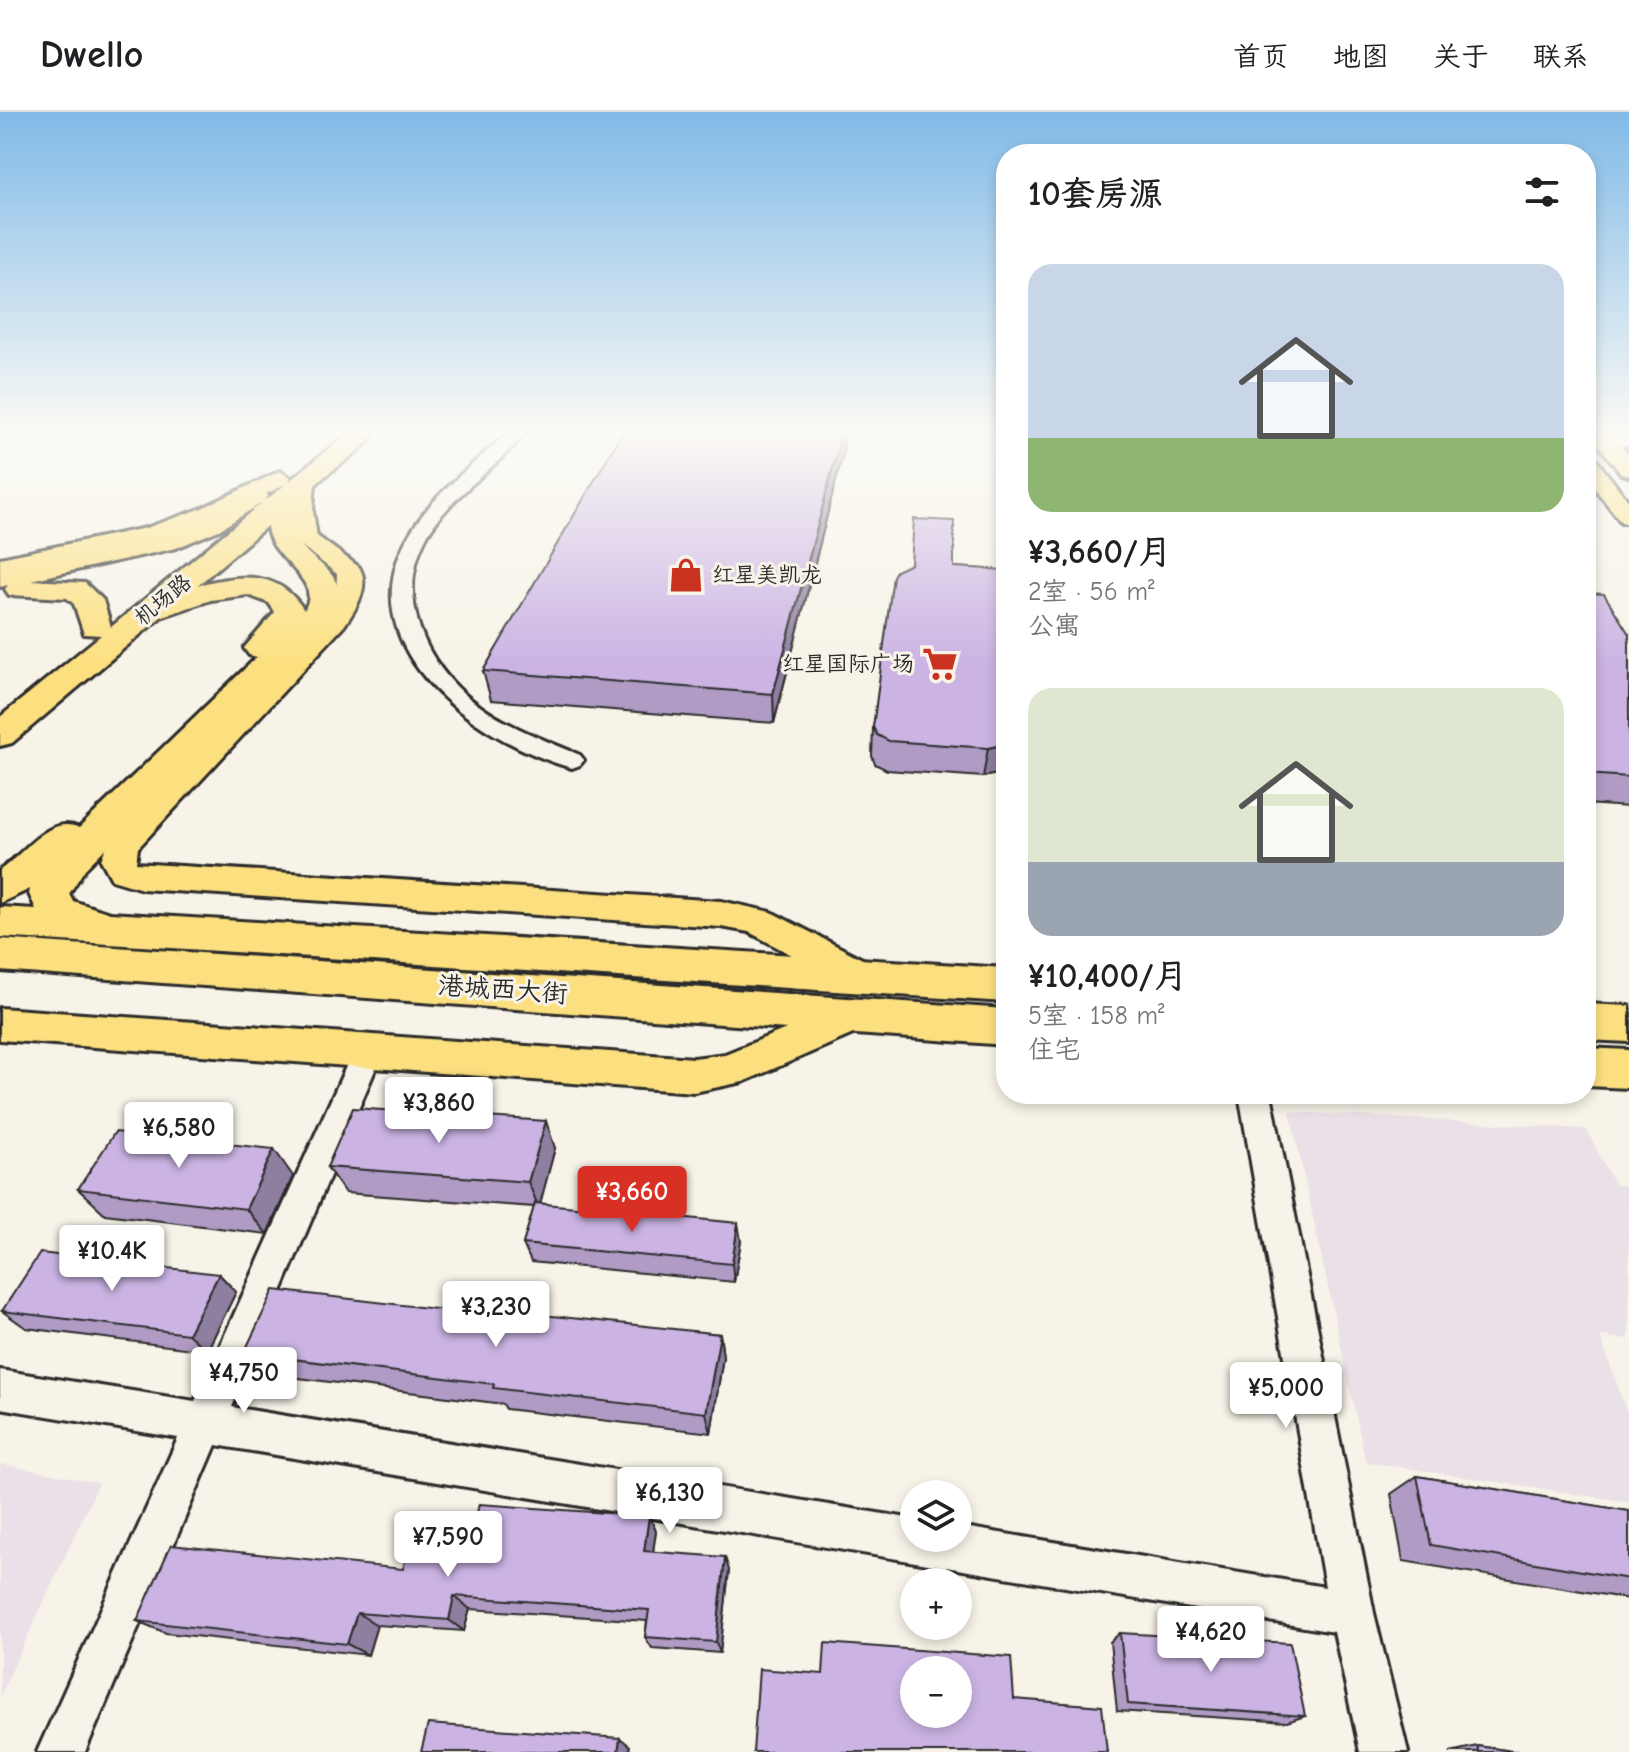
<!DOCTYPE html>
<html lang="zh">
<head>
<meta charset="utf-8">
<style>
	body { margin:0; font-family:"Comic Neue","LXGW WenKai TC",sans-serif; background:#f6f6f6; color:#202124; height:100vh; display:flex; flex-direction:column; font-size:30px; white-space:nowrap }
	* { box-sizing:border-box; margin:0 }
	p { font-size:26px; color:#757577 }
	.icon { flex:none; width:44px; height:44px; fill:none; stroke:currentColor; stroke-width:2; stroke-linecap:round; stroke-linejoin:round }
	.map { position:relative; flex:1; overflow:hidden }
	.drawer { position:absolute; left:996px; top:32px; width:600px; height:960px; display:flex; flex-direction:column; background:#fff; border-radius:32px; box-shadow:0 4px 12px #0003 }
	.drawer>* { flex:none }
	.tools { position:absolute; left:900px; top:1368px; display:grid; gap:16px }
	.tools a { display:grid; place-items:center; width:72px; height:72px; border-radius:50%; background:#fff; box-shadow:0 4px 12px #0003; font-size:40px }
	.price { position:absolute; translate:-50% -68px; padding:0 18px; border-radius:8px; background:#fff; color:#222; font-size:26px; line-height:52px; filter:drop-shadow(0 2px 4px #0008) }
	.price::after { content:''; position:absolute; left:50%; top:48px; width:24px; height:18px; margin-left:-12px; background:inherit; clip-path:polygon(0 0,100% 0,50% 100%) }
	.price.current { background:#d93025; color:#fff }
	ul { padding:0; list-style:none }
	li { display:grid; align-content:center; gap:16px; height:424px; padding:0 32px }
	li span { display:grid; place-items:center; height:248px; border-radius:24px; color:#555 }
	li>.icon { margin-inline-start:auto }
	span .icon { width:144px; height:144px; fill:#fffc; stroke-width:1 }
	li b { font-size:34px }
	h2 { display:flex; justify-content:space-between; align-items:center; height:96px; padding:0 32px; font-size:34px }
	header { display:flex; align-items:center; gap:48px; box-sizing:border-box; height:112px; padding:0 40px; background:#fff; border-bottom:2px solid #e0e0e0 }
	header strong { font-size:38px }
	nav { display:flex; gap:44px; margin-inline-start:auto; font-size:28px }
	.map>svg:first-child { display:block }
	.built { fill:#eae0e7 }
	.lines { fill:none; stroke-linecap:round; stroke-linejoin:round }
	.minor-casing { stroke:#2b2b2b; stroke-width:6 }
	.major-casing { stroke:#2b2b2b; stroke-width:6 }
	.highway-casing { stroke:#2b2b2b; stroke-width:6 }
	.minor { fill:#f7f3e8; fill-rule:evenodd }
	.major { fill:#fce080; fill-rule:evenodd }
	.highway { fill:#fce080; fill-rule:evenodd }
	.wall { fill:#af9bc4; stroke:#2b2b2b; stroke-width:2 }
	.shaded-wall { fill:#8e7ea0; stroke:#2b2b2b; stroke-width:2 }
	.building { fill:#cbb4e4; stroke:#2b2b2b; stroke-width:2; fill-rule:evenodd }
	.labels { text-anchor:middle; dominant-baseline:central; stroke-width:6; stroke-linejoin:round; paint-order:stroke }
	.far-poi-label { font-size:22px; fill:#2b2b2b; stroke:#f7f3e8; text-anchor:start }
	.far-street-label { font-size:22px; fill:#2b2b2b; stroke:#f7f3e8 }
	.street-label { font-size:26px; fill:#2b2b2b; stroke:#f7f3e8 }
</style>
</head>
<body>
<header>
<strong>Dwello</strong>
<nav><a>首页</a><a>地图</a><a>关于</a><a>联系</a></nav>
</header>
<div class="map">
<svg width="1629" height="1640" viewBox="0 0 1629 1640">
	<rect width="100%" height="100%" fill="#f7f3e8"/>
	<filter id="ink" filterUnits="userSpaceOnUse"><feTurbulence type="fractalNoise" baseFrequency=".0125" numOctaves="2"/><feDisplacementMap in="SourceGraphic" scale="16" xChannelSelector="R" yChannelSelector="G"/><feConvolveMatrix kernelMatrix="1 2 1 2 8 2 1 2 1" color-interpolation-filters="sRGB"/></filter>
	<g filter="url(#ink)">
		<!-- built -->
		<g class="built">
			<polygon points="1290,1000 1586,1017 1615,1073 1629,1074 1629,1227 1600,1224 1629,1306 1629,1390 1366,1350"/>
			<polygon points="0,1352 99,1371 0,1584"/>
		</g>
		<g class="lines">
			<!-- minor casing -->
			<g class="minor-casing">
				<g id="minor">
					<path d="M507,321h18c-29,36 -73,61 -97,101 -35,60 -4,132 49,170 31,23 68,36 103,51l4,5 -4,5 -8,3c-85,-23 -212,-107 -173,-212 19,-51 70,-87 108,-123z"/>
					<polygon points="1586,322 1629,324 1629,334 1586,332"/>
					<polygon points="368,926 379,930 383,939 232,1295 914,1407 914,1426 958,1426 958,1414 1325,1475 1239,982 1271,982 1374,1501 1408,1640 1360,1640 1334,1520 216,1333 85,1640 37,1640 178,1326 0,1296 0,1258 195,1289 353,939 357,930"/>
				</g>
			</g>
			<!-- major casing -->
			<g class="major-casing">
				<g id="major">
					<polygon points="1589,321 1610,321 1629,343 1629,364 1621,362"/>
					<polygon points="1586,344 1594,345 1629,390 1629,412 1621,410 1586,365"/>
					<polygon points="280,359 291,366 288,371 216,407 160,427 0,460 0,446 146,416 200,397"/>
					<path d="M304,362l11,7 -2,30 4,25 42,31c12,19 -3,42 -15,59l-206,222 -2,15 585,38 50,11 103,53 6,10 -6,10 -13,4 -13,-4 -99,-53 -28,-5 -579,-38 -30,-9 -11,-20 9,-24 214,-220 12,-20 1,-22 -44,-35 -4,-28 4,-30z"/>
					<polygon points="855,889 869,893 874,904 869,915 743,970 694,980 0,928 0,896 694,946 725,942"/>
				</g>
			</g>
			<!-- highway casing -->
			<g class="highway-casing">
				<g id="highway">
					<path d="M348,321h27c-22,30 -65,43 -78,79 -20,59 87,46 17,125l-229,232 -16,25 4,7 37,12 896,55v34l-1006,-65v-30l36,2 -7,-15 1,-5 -30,14v-33c24,-16 49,-56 79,-42l178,-171 -8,-2 -5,-7 31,-36 -6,-9 -21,-8 -37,5 -50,17 -149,126 -12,3v-29l101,-82 -17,-1 -10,-30 -7,-6 -58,-3 -4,-6 3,-4 -8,2v-18c64,-14 132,-23 192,-48 23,-9 47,-37 72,-31l4,6 -3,5zM263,390l-152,125 -8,-27 -18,-17 -54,-3 145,-32 43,-18zM267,414c1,33 58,53 37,84 -26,-40 -63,-36 -106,-25z"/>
					<polygon points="0,827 1006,897 1006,933 0,859"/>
					<polygon points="1586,892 1629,894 1629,930 1586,928"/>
					<polygon points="1586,936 1629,938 1629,976 1586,974"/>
				</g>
			</g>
			<!-- minor -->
			<use href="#minor" class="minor"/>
			<!-- major -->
			<use href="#major" class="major"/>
			<!-- highway -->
			<use href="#highway" class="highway"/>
		</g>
		<!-- wall -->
		<g class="wall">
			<polygon points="844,337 774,611 491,588 483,559"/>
			<polygon points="1004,366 1006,366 1006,660 983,665 887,658 875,652 872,644 873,615 911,452 1001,458 1001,392"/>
			<polygon points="1586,481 1629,522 1629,695 1586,692"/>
			<polygon points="555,1036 540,1091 741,1129 734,1170 531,1150 523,1132 534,1095 345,1081 327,1055"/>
			<polygon points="293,1064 267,1122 105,1102 78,1077"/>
			<polygon points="219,1162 236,1180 207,1239 26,1216 2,1199"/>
			<polygon points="513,1206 720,1222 723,1245 711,1321 506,1297 503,1292 267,1262 244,1241"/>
			<polygon points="1417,1364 1629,1399 1629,1487 1403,1449 1391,1382"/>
			<polygon points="649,1404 656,1419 653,1440 729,1458 720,1541 652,1536 645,1525 647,1509 470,1497 464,1519 377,1513 368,1543 166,1521 137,1509 403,1457 473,1418"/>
			<polygon points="1120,1521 1305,1604 1287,1610 1117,1599 1110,1530"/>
			<polygon points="1477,1634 1520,1640 1450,1640"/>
		</g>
		<!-- shaded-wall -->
		<g class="shaded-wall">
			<polygon points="842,321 844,321 844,337 774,611 773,582"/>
			<polygon points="1006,632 1006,660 983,665 988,636"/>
			<polygon points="546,1009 555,1036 539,1096 528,1070"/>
			<polygon points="274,1037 293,1064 267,1122 246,1097"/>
			<polygon points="738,1111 741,1129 734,1170 732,1152"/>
			<polygon points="219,1162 236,1180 207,1239 188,1222"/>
			<polygon points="720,1222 723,1245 711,1321 706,1301"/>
			<polygon points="649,1404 656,1419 651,1453 644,1439"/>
			<polygon points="725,1445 729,1458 720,1541 716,1530"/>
			<polygon points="454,1484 470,1497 464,1519 449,1508"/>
			<polygon points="357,1501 377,1513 368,1543 347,1532"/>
			<polygon points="620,1626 630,1634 629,1640 618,1640"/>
		</g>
		<!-- building -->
		<g class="building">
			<polygon points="622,321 842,321 773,582 483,559"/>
			<polygon points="1004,366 1006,366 1006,632 988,636 889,629 877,623 873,615 893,464 896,459 911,452 914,407 954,409 954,455 1005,458"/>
			<polygon points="1586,481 1604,482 1629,522 1629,665 1586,662"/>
			<polygon points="353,996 546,1009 528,1070 327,1055"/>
			<polygon points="115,1020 274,1037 246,1097 78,1077"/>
			<polygon points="535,1091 738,1111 732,1152 523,1132"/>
			<polygon points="40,1141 219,1162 188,1222 2,1199"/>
			<polygon points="274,1178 513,1206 515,1200 720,1222 706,1301 493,1276 494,1272 244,1241"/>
			<polygon points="1417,1364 1629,1399 1629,1467 1431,1433"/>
			<polygon points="479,1392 649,1404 644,1439 725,1445 716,1530 645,1525 649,1498 454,1484 449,1508 357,1501 347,1532 137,1509 171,1433 403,1457 415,1414 473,1418"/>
			<polygon points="1120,1521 1290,1531 1305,1604 1128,1592"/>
			<path d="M825,1531l186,14 3,42 88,7 5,46h-354l6,-83 64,5zM914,1558h44v44h-44z"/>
			<polygon points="428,1612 620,1626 618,1640 421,1640"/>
			<polygon points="1477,1634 1520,1640 1479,1640"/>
		</g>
	</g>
	<!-- sky -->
	<linearGradient id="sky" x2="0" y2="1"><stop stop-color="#81bae8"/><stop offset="0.58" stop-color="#fbfaf5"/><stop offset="1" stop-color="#fbfaf5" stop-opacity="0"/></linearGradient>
	<rect width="1629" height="551" fill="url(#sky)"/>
	<!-- icons -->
	<defs>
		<g id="shop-bare" transform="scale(2.76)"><path d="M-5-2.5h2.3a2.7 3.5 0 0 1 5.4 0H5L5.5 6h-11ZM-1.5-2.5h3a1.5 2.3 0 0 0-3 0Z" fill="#c8321e" stroke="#f7f3e8" stroke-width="2.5" paint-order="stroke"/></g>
		<g id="supermarket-bare" transform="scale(2.76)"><path d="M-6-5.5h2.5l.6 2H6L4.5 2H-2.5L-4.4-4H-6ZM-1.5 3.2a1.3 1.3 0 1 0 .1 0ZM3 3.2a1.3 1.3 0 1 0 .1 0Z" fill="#c8321e" stroke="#f7f3e8" stroke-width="2.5" paint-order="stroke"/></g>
	</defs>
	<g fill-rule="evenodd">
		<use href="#shop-bare" x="686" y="463"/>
		<use href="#supermarket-bare" x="940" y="552"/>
	</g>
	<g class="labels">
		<!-- far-poi labels -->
		<g class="far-poi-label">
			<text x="712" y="463">红星美凯龙</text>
			<text x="914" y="552" text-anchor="end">红星国际广场</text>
		</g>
		<!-- far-street labels -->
		<g class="far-street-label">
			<text transform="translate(163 488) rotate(-40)">机场路</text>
		</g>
		<!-- street labels -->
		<g class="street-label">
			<text transform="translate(503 878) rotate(4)">港城西大街</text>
		</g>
	</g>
</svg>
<div class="tools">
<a><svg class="icon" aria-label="layers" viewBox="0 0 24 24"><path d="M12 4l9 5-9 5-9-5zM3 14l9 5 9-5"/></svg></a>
<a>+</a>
<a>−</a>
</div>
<b class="price" style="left:439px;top:1033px">¥3,860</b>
<b class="price" style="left:179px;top:1058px">¥6,580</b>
<b class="price current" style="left:632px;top:1122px">¥3,660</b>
<b class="price" style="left:112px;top:1181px">¥10.4K</b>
<b class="price" style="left:496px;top:1237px">¥3,230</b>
<b class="price" style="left:244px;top:1303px">¥4,750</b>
<b class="price" style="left:1286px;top:1318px">¥5,000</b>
<b class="price" style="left:670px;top:1423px">¥6,130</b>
<b class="price" style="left:448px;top:1467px">¥7,590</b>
<b class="price" style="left:1211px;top:1562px">¥4,620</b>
<section class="drawer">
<h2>10套房源<svg class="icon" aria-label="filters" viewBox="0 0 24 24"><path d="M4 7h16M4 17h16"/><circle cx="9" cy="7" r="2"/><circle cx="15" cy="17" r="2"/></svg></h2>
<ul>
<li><span style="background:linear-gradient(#c9d6e8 70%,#8fb573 0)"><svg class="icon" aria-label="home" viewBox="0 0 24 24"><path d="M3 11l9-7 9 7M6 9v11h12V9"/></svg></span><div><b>¥3,660/月</b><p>2室 · 56 m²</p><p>公寓</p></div></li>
<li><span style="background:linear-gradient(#dfe7d0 70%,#9aa5b1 0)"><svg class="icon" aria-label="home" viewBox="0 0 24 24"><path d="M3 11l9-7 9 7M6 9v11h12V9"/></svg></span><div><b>¥10,400/月</b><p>5室 · 158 m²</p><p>住宅</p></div></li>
</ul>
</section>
</div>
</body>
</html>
